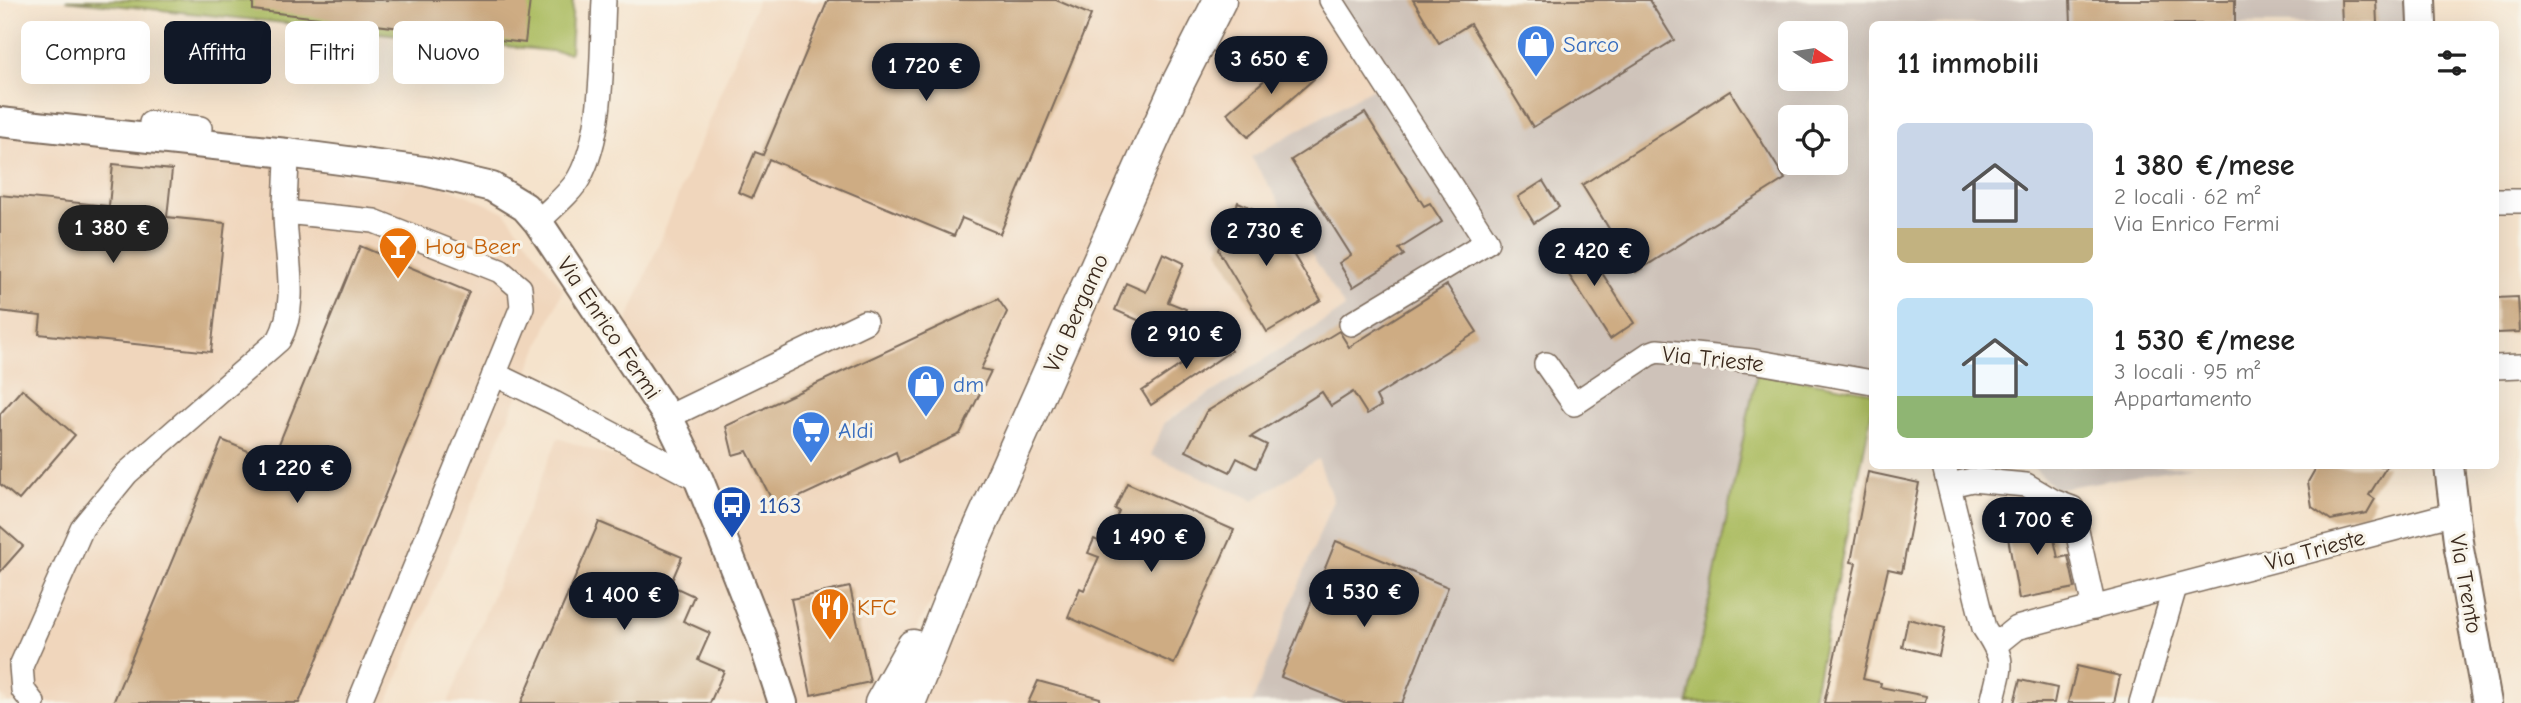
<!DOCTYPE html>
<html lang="it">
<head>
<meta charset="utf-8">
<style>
	body { margin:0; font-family:"Comic Neue",sans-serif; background:#f2f2f2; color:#222; height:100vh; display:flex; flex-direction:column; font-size:26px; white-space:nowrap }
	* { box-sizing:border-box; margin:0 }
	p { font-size:23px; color:#767676 }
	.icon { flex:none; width:38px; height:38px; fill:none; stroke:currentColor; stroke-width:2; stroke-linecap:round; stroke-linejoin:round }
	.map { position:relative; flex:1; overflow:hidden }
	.panel { position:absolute; left:1869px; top:21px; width:630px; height:448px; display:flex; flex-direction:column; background:#fff; border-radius:10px; box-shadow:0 7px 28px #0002 }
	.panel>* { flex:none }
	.hud { position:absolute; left:21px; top:21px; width:665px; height:63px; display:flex; gap:14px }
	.needle { width:46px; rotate:102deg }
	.tools { position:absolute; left:1778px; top:21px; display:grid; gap:14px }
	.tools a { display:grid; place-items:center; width:70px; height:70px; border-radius:10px; background:#fff; box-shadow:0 7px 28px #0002; font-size:35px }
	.price { position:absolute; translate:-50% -60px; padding:0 16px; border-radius:24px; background:#111827; color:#fff; font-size:23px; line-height:46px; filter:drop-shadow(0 2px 4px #0008) }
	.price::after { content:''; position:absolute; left:50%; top:42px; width:21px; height:16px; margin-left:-10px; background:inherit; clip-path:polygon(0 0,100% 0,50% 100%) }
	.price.active { background:#222; color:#fff }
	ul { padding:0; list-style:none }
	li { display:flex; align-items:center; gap:21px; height:175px; padding:0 28px }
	li span { display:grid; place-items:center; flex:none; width:196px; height:140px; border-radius:10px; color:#555 }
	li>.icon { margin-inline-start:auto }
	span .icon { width:84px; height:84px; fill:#fffc; stroke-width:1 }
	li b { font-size:30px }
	h2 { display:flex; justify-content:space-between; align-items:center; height:84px; padding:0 28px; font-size:30px }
	.tag { padding:0 24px; border-radius:10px; background:#fff; box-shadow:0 7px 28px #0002; font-size:24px; line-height:63px }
	.tag.active { background:#111827; color:#fff }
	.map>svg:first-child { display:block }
	.built { fill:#f0d6bc }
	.industrial { fill:#cec2b9; fill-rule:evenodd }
	.green { fill:#aabb5f; stroke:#72723e; stroke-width:2 }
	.building { fill:#ceac83 }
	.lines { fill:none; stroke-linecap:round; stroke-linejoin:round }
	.minor-casing { stroke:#7c6b5b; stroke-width:26 }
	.tertiary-casing { stroke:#7c6b5b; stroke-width:32 }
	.secondary-casing { stroke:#7c6b5b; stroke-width:35 }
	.minor { stroke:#fff; stroke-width:23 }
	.tertiary { stroke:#fff; stroke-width:28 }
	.secondary { stroke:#fff; stroke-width:32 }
	.labels { text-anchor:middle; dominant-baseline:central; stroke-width:6; stroke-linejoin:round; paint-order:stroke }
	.shop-label { font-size:23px; fill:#366cbe; stroke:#f7f3e8; text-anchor:start }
	.food-label { font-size:23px; fill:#c56008; stroke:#f7f3e8; text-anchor:start }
	.street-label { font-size:23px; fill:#3b2a1e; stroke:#f7f3e8 }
	.transit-label { font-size:23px; fill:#164399; stroke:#f7f3e8; text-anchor:start }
</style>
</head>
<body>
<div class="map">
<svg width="2521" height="703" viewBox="0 0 2521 703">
	<rect width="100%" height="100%" fill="#f7f3e8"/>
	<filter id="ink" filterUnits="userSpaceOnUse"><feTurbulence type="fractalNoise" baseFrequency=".0143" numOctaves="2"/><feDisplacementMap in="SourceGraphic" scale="14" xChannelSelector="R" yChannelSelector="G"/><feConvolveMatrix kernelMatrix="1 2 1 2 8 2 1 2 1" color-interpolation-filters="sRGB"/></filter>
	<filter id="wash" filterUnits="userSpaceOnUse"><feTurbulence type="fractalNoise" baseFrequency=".00686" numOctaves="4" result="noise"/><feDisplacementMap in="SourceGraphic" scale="28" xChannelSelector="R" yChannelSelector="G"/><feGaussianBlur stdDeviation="1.57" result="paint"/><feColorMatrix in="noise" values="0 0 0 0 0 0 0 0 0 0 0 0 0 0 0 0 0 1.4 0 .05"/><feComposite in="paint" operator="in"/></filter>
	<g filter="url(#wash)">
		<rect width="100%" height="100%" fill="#f5e3cc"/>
		<!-- built -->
		<g class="built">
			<polygon points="758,0 1198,0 1174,79 969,542 921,619 883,696 876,703 799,703 781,682 624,329"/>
			<polygon points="1229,0 1322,0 1377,86 1251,157 1345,308 1165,421 1254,500 1318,459 1333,500 1252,703 917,703"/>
			<polygon points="0,134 443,185 505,212 563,289 387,703 8,703 0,694"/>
			<polygon points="558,438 693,484 775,703 448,703"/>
		</g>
		<!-- industrial -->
		<g class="industrial">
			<path d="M1338,0h1080l1,24h-547v351l-111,-23 -73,351h-436l81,-203 -15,-41 -64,41 -103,-45 14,-33 180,-114 -94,-151 138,-78zM1790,33h46v46h-46zM1790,117h46v46h-46z"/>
			<polygon points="2032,466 2195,466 2055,489"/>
		</g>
		<!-- green -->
		<g class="green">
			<polygon points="66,0 573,0 570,53"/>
			<polygon points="1757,372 1872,392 1872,411 1812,703 1688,703"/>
		</g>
		<g id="blocks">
			<!-- building -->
			<g class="building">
				<polygon points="253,0 530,0 525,43 253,10"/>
				<polygon points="828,0 1056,0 1091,15 1000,234 962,218 954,236 769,159 752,198 738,192 755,152 763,155"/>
				<polygon points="1413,0 1649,0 1674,40 1533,127 1470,24 1439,43"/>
				<polygon points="2070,0 2235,0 2235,24 2071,24"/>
				<polygon points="2341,0 2376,0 2377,24 2342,24"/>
				<polygon points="1294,54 1315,78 1248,137 1227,113"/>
				<polygon points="1730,91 1785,179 1636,272 1582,185"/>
				<polygon points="1365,113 1424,206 1430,203 1442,222 1399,249 1404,255 1353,287 1339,263 1351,255 1291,160"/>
				<polygon points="113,164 172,170 167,217 225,223 211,352 39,334 41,316 0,311 0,195 109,206"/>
				<polygon points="1543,181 1559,207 1534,223 1518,197"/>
				<polygon points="1238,202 1270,216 1321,300 1267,332 1218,250"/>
				<polygon points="1579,237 1634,323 1610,339 1555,253"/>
				<polygon points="360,246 469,292 299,703 113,703 222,440 272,461"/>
				<polygon points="1163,253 1184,263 1168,302 1186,309 1174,336 1115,310 1126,283 1146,292"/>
				<polygon points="1447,285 1477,332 1376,396 1381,406 1367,414 1353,392 1331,406 1322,392 1251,437 1267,445 1256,468 1237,458 1230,472 1186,451 1206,412 1339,331 1349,347"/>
				<polygon points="2518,297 2520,332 2496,333 2496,298"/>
				<polygon points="998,299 1007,312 981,369 991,371 960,434 899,462 896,452 776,508 747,451 733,455 726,426"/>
				<polygon points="1222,337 1231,351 1151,405 1142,391"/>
				<polygon points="22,389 75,435 19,500 0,484 0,414"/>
				<polygon points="2317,466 2387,466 2369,495 2375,499 2367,513 2331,520 2312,507 2308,482"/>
				<polygon points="1868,472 1919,483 1902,572 1888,569 1863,679 1881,683 1880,687 1926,696 1925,703 1824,703 1856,563 1851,562"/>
				<polygon points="1127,483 1234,530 1174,664 1068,617 1080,588 1084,590 1099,557 1088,553 1094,539 1105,544 1119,511 1115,509"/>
				<polygon points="2046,513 2049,515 2058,558 2068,556 2075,588 2019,599 2005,521"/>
				<polygon points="599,522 682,557 670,585 694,596 683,621 710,633 698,660 724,671 710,703 521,703"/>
				<polygon points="0,526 23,546 0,572"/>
				<polygon points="1336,541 1448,587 1402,703 1346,703 1281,677"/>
				<polygon points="850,587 870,682 811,695 791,599"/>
				<polygon points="1908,619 1945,628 1939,656 1902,647"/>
				<polygon points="2077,666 2120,676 2114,703 2068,703"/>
				<polygon points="2020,680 2057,688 2054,703 2014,703"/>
				<polygon points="1038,681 1100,698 1100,703 1028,703"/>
			</g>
		</g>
	</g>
	<g filter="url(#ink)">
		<use href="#blocks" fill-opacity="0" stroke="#7c6b5b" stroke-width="2"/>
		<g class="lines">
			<!-- minor casing -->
			<g class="minor-casing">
				<g id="minor">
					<polyline points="1331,0 1487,242 1351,324"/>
					<polyline points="151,123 200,128"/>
					<polyline points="2496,201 2521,201"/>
					<polyline points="285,212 374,221 500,271 520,288 522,307 359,703"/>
					<path d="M538,222c13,-14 32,-28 41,-44 26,-47 22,-125 25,-178"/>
					<polyline points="1546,364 1574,404 1649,354 1657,351 1753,361 1872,382"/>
					<polyline points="2496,367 2521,366"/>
					<polyline points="494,374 554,403 699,480"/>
					<polyline points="668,417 865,322"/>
					<path d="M1944,466l40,162c23,35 17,36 8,75"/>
					<polyline points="1950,485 1972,480 2026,485 2053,501 2072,508 2094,608"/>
					<polyline points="1995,645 2016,628 2455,513"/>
					<path d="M33,703l-10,-13 -2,-24 61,-138 45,-55 152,-133c21,-38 6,-86 6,-128 0,-19 2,-39 2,-59"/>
					<polyline points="2141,703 2175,587"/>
				</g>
			</g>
			<!-- tertiary casing -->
			<g class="tertiary-casing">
				<g id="tertiary">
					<polyline points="2421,0 2422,24"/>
					<polyline points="0,122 287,153 424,171 492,187 525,207 538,222 668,417 699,480 724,542 761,636 783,703"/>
					<polyline points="2449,466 2459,549 2487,703"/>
				</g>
			</g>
			<!-- secondary casing -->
			<g class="secondary-casing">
				<g id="secondary">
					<polyline points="881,703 913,646"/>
					<polyline points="909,703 972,545 1179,81 1220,0"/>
				</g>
			</g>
			<!-- minor -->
			<use href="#minor" class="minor"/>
			<!-- tertiary -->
			<use href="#tertiary" class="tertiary"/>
			<!-- secondary -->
			<use href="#secondary" class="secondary"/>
		</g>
	</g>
	<!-- icons -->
	<defs>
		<g id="shop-pin" transform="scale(2.0125)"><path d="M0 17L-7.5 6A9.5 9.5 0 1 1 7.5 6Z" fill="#3f7fe0" stroke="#f7f3e8"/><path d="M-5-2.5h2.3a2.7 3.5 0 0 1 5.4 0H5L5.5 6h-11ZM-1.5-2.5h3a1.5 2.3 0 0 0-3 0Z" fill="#fff"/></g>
		<g id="bar-pin" transform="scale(2.0125)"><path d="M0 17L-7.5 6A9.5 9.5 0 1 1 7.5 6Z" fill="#e8710a" stroke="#f7f3e8"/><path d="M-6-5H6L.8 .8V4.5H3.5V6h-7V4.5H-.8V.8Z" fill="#fff"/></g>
		<g id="supermarket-pin" transform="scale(2.0125)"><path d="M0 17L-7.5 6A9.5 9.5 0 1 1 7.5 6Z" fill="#3f7fe0" stroke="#f7f3e8"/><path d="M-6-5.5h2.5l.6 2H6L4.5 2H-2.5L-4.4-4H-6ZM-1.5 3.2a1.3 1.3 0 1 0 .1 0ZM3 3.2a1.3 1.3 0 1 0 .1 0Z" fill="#fff"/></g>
		<g id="bus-pin" transform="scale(2.0125)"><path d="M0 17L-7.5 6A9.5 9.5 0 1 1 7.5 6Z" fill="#1a4fb4" stroke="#f7f3e8"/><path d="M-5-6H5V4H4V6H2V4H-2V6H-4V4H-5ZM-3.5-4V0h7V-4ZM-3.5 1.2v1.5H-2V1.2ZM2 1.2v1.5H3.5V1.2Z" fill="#fff"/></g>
		<g id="restaurant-pin" transform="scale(2.0125)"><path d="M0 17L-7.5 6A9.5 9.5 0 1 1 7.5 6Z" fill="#e8710a" stroke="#f7f3e8"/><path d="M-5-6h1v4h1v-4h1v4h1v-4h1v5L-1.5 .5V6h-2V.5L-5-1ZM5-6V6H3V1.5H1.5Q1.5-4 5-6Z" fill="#fff"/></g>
	</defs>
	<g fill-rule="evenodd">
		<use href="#shop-pin" x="1536" y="44"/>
		<use href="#bar-pin" x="398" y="246"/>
		<use href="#shop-pin" x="926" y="384"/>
		<use href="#supermarket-pin" x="811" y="430"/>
		<use href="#bus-pin" x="732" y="505"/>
		<use href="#restaurant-pin" x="830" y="607"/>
	</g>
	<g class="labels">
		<!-- shop labels -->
		<g class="shop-label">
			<text x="1563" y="44">Sarco</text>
			<text x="953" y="384">dm</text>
			<text x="838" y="430">Aldi</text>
		</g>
		<!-- food labels -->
		<g class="food-label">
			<text x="425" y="246">Hog Beer</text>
			<text x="857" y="607">KFC</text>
		</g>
		<!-- street labels -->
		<g class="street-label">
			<text transform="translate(1076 313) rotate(-66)">Via Bergamo</text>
			<text transform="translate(609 328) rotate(56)">Via Enrico Fermi</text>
			<text transform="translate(1713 359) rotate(6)">Via Trieste</text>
			<text transform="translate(2315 550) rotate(-15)">Via Trieste</text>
			<text transform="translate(2466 584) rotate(80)">Via Trento</text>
		</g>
		<!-- transit labels -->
		<g class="transit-label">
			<text x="759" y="505">1163</text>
		</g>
	</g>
</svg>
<div class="tools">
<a><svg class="needle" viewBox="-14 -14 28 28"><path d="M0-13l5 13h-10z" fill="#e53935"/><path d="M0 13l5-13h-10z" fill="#767676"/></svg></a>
<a><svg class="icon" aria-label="locate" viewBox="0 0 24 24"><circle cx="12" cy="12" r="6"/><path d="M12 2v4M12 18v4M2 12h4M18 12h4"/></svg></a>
</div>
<b class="price" style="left:1271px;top:96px">3 650 €</b>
<b class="price" style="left:926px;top:103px">1 720 €</b>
<b class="price active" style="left:113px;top:265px">1 380 €</b>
<b class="price" style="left:1266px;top:268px">2 730 €</b>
<b class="price" style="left:1594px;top:288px">2 420 €</b>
<b class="price" style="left:1186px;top:371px">2 910 €</b>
<b class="price" style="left:297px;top:505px">1 220 €</b>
<b class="price" style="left:2037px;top:557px">1 700 €</b>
<b class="price" style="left:1151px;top:574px">1 490 €</b>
<b class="price" style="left:1364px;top:629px">1 530 €</b>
<b class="price" style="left:624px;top:632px">1 400 €</b>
<div class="hud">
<a class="tag">Compra</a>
<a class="tag active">Affitta</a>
<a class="tag">Filtri</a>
<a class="tag">Nuovo</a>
</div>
<section class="panel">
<h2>11 immobili<svg class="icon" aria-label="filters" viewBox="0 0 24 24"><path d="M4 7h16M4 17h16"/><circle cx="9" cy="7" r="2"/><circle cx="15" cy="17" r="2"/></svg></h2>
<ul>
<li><span style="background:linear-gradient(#c9d6e8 75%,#c2b280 0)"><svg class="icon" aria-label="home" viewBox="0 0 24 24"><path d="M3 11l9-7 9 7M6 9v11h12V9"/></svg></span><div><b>1 380 €/mese</b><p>2 locali · 62 m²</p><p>Via Enrico Fermi</p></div></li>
<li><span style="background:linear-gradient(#bfe0f5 70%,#8fb573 0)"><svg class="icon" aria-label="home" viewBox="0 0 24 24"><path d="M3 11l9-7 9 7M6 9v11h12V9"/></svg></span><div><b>1 530 €/mese</b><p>3 locali · 95 m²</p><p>Appartamento</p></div></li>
</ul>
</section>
</div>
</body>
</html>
